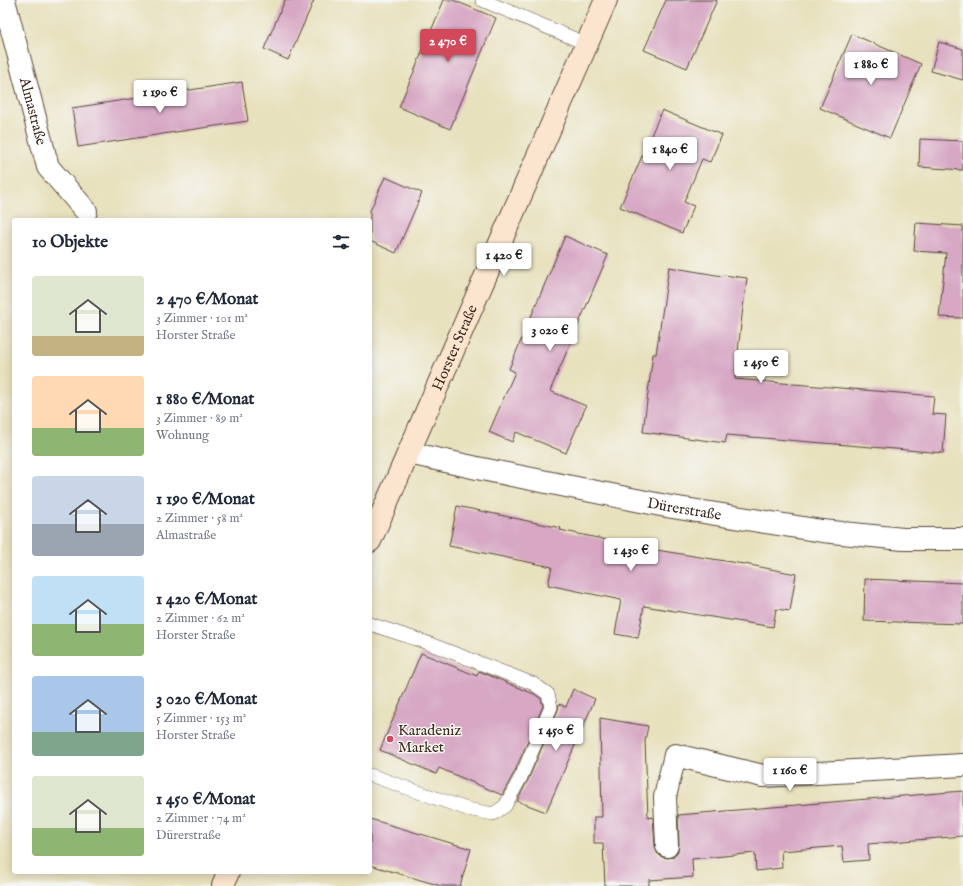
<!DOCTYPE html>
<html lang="de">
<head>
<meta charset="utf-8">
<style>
	body { margin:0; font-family:"IM FELL English",serif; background:#f6f6f7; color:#1f2937; height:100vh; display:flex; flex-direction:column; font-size:15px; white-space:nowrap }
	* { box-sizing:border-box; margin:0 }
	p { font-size:13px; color:#747a83 }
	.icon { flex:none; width:22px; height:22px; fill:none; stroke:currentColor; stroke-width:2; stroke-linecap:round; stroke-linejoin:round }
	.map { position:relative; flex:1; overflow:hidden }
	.panel { position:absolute; left:12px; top:218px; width:360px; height:656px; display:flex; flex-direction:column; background:#fff; border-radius:4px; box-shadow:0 2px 10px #0003 }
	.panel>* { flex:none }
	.price { position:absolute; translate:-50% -34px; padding:0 9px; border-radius:4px; background:#fff; color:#222; font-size:13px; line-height:26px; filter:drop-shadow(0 1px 2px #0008) }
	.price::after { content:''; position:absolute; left:50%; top:24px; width:12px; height:9px; margin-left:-6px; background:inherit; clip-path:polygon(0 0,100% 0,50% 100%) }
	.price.active { background:#d1495b; color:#fff }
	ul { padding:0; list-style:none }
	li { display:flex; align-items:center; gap:12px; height:100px; padding:0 20px }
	li span { display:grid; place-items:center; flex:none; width:112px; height:80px; border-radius:4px; color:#555 }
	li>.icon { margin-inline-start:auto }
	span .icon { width:48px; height:48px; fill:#fffc; stroke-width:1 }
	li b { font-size:17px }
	h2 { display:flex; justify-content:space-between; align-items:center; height:48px; padding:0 20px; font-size:17px }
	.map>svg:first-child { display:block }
	.building { fill:#d7a7c4 }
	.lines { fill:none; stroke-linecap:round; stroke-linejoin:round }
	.lane-casing { stroke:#554536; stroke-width:14 }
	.street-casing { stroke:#554536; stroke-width:24 }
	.secondary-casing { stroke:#554536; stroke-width:24 }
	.lane { stroke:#fff; stroke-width:13 }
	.street { stroke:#fff; stroke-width:22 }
	.secondary { stroke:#fbe5cf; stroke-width:22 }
	.poi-dot { fill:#d1495b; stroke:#f6f6f2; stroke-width:1.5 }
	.labels { text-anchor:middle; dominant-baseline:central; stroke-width:3; stroke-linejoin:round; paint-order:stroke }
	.street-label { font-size:15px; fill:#3b2a1e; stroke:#f6f6f2 }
	.poi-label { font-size:15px; fill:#3b2a1e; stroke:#f6f6f2; text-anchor:start }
</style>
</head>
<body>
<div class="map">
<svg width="963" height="886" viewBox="0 0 963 886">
	<rect width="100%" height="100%" fill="#f6f6f2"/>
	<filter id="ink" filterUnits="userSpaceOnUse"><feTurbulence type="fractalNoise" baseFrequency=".025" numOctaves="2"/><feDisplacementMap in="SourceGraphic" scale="8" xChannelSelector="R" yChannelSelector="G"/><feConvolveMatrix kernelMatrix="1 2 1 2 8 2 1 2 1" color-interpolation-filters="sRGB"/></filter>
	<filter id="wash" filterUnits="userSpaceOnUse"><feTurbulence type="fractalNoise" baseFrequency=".012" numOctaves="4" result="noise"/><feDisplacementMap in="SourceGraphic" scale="16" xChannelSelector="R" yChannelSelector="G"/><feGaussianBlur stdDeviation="0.9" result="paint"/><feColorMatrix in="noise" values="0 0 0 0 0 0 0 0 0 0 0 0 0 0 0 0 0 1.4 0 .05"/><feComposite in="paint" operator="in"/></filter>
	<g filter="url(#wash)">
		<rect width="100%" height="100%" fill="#e8e1bd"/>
		<g id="blocks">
			<!-- building -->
			<g class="building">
				<polygon points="285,0 314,0 288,60 264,49"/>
				<polygon points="444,0 453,0 496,18 450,129 399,107"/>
				<polygon points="666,0 717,0 687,68 644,50"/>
				<polygon points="852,34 921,64 890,138 820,108"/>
				<polygon points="939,42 963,49 963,80 931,71"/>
				<polygon points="242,82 248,121 78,147 72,108"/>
				<polygon points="662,110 722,135 710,162 702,159 684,202 694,206 682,233 620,207"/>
				<polygon points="920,139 963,141 963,170 919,167"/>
				<polygon points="385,177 422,193 396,253 370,241 370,211"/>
				<polygon points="916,223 963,226 963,318 939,317 946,253 914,251"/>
				<polygon points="565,236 608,255 550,391 586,406 566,453 516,432 512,442 489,432 515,372 509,369"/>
				<polygon points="669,267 722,276 723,275 747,278 742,315 735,379 934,396 932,414 946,415 943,453 727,435 725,443 643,432 653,354 656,354"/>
				<polygon points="457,506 561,528 560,530 650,549 750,565 796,574 790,611 776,609 773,627 644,606 638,638 615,634 621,600 548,585 552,567 449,546"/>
				<polygon points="865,579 963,583 963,624 864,621"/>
				<polygon points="421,653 477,676 479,671 534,694 541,699 543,706 514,773 502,795 439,768 436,774 380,750"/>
				<polygon points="573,689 595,699 546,812 517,801 528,780 558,710 559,704 566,707"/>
				<polygon points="600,718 648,726 645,741 648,818 653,817 655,847 657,853 662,857 668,858 673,857 678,851 679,845 678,815 963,791 963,836 868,844 869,860 856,861 844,862 842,846 781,851 782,868 756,871 755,853 692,859 693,877 649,880 649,886 605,886 603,843 594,843 594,817 602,817"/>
				<polygon points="370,819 471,849 460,886 441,886 370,865"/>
			</g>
		</g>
	</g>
	<g filter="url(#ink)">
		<use href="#blocks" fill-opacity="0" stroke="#554536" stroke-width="1"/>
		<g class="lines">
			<!-- lane casing -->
			<g class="lane-casing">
				<g id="lane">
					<polyline points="482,0 587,44"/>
					<polyline points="370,624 425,642 534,684 548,694 551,707 521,777 505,806 493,814 467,809 370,775"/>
				</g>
			</g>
			<!-- street casing -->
			<g class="street-casing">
				<g id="street">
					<path id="s1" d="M4,0l44,167 38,44"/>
					<path id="s2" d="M409,453l68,15 189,38 156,25 81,8h60"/>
					<polyline points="667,846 665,797 675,755 763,776 963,765"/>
				</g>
			</g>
			<!-- secondary casing -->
			<g class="secondary-casing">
				<g id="secondary">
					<path id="s3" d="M370,541l236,-541"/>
					<polyline points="223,886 228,872"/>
				</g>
			</g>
			<!-- lane -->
			<use href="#lane" class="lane"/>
			<!-- street -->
			<use href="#street" class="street"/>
			<!-- secondary -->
			<use href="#secondary" class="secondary"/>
		</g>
	</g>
	<!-- markers -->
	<circle class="poi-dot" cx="390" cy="739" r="4"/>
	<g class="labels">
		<!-- street labels -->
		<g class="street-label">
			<text stroke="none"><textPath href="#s1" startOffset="115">Almastraße</textPath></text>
			<text stroke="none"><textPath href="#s3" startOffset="211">Horster Straße</textPath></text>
			<text stroke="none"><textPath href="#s2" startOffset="281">Dürerstraße</textPath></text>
		</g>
		<!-- poi labels -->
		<g class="poi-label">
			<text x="398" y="730">Karadeniz<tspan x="398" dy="17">Market</tspan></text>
		</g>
	</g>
</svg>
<b class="price active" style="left:448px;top:63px">2 470 €</b>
<b class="price" style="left:871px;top:86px">1 880 €</b>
<b class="price" style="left:160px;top:114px">1 190 €</b>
<b class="price" style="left:670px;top:171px">1 840 €</b>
<b class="price" style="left:504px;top:277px">1 420 €</b>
<b class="price" style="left:550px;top:352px">3 020 €</b>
<b class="price" style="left:761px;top:384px">1 450 €</b>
<b class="price" style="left:631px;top:572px">1 430 €</b>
<b class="price" style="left:556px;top:752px">1 450 €</b>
<b class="price" style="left:790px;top:792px">1 160 €</b>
<section class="panel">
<h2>10 Objekte<svg class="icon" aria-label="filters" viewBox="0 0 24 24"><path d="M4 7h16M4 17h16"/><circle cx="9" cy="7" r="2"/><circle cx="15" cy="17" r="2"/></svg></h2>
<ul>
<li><span style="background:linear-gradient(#dfe7d0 75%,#c2b280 0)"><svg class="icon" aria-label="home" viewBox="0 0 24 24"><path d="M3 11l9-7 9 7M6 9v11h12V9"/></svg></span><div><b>2 470 €/Monat</b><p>3 Zimmer · 101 m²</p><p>Horster Straße</p></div></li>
<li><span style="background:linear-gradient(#ffd9b3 65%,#8fb573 0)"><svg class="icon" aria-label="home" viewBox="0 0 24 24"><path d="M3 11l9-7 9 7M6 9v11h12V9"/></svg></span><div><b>1 880 €/Monat</b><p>3 Zimmer · 89 m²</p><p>Wohnung</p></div></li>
<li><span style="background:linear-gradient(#c9d6e8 60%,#9aa5b1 0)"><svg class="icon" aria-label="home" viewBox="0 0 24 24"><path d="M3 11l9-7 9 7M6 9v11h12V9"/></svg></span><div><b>1 190 €/Monat</b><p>2 Zimmer · 58 m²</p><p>Almastraße</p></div></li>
<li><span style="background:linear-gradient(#bfe0f5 60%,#8fb573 0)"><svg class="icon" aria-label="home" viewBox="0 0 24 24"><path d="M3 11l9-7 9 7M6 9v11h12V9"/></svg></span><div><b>1 420 €/Monat</b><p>2 Zimmer · 62 m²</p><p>Horster Straße</p></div></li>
<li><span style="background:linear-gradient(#a9c7e8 70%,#7fa58c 0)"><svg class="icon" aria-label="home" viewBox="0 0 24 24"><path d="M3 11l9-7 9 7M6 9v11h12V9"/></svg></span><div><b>3 020 €/Monat</b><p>5 Zimmer · 153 m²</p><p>Horster Straße</p></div></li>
<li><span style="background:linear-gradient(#dfe7d0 65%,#8fb573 0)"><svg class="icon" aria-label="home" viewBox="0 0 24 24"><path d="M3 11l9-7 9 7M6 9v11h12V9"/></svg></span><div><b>1 450 €/Monat</b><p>2 Zimmer · 74 m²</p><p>Dürerstraße</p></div></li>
</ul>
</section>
</div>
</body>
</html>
